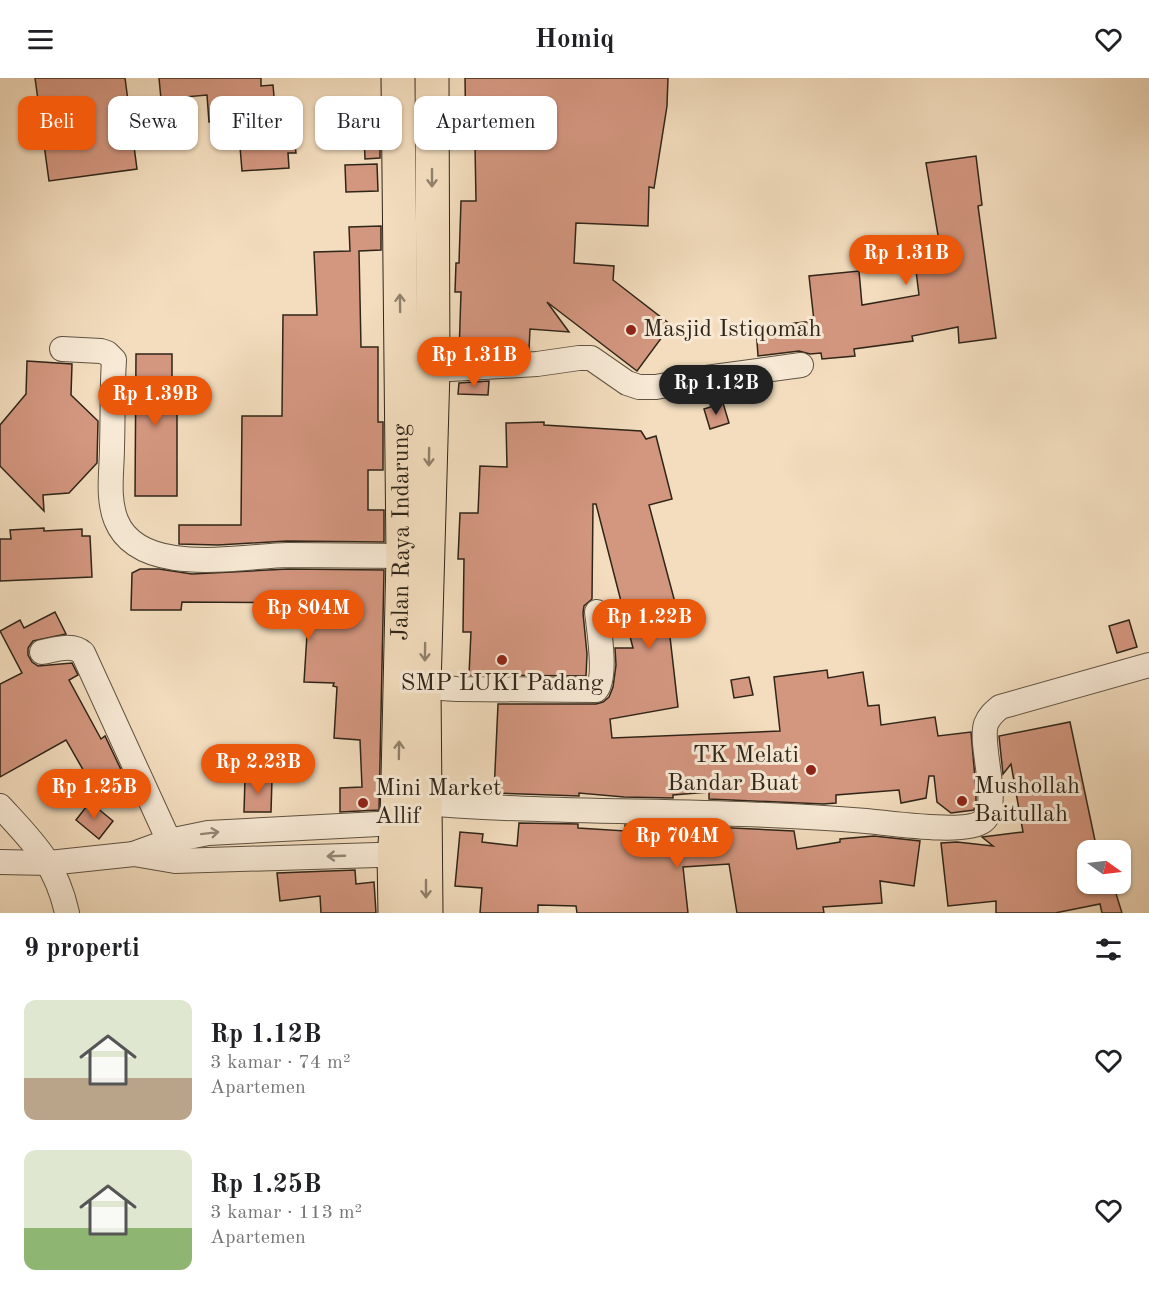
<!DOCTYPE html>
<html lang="id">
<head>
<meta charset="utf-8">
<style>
	body { margin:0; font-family:"Old Standard TT",serif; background:#f2f2f2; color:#202124; height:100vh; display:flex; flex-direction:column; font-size:22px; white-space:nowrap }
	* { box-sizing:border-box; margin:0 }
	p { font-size:20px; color:#757577 }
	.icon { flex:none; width:33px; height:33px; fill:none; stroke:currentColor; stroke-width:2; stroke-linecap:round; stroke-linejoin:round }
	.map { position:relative; height:835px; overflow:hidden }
	.details { display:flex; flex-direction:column; background:#fff; flex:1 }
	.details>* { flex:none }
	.guide { position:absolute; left:18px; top:18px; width:600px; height:54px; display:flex; gap:12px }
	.needle { width:39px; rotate:104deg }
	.tools { position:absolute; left:1077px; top:762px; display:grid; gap:12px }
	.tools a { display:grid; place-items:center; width:54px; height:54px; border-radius:12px; background:#fff; box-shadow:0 2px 4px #0004; font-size:30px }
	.price { position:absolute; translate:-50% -51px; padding:0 14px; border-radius:21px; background:#ea580c; color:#fff; font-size:20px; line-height:39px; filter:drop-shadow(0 2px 3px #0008) }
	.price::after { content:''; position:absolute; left:50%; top:36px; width:18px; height:14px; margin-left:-9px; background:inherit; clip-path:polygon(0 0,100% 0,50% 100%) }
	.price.on { background:#222; color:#fff }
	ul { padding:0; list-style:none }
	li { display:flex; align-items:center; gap:18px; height:150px; padding:0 24px }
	li span { display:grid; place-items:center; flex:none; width:168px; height:120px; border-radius:12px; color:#555 }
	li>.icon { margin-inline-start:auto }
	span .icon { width:72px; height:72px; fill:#fffc; stroke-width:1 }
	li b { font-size:26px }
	h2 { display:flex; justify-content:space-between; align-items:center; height:72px; padding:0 24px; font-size:26px }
	.chip { padding:0 21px; border-radius:12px; background:#fff; box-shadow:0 2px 4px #0004; font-size:21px; line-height:54px }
	.chip.on { background:#ea580c; color:#fff }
	header { display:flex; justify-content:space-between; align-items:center; height:78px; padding:0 24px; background:#fff; font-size:27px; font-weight:700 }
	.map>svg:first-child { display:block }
	.building { fill:#d3967f; stroke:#2f2519; stroke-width:1.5 }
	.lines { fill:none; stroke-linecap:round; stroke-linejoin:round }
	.minor-casing { stroke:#605342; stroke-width:26 }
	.highway-casing { stroke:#2f2519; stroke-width:35 }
	.minor { stroke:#f7e9d5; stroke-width:24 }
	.highway { stroke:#f3ddbe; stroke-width:33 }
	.oneway { stroke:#91816c }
	.oneway2 { stroke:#938777 }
	.poi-dot { fill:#8f2418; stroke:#f7e9d5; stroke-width:2 }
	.labels { text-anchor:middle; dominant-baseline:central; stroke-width:6; stroke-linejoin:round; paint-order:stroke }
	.poi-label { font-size:24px; fill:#2f2519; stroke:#f7e9d5; text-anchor:start }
	.street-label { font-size:24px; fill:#2f2519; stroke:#f7e9d5 }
</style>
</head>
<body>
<header><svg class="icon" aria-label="menu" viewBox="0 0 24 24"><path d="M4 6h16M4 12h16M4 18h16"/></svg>Homiq<svg class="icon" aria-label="heart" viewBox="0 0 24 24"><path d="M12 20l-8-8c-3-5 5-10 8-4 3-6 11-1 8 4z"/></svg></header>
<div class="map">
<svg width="1149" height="835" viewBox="0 0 1149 835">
	<rect width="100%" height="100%" fill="#f3ddbe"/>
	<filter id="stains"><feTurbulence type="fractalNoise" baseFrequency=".00333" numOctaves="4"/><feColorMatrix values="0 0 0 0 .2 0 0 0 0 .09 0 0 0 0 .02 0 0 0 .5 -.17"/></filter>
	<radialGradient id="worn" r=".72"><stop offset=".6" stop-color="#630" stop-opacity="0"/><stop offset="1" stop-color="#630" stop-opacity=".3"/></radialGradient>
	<!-- building -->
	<g class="building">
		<polygon points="35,0 125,0 137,91 49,103"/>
		<polygon points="159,0 261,0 261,8 273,7 277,53 293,52 296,75 288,75 289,90 242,93 238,44 230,45 230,42 209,44 207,17 161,21"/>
		<polygon points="465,0 668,0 667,28 654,110 649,109 648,148 576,145 574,185 614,188 613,202 671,247 637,293 547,224 569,254 530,251 529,272 459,276 461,214 455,214 456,185 459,185 461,123 476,123 475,67 466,67"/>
		<polygon points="380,33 380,80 365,81 363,34"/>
		<polygon points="976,78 982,127 978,128 996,260 959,265 958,249 912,258 913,263 854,271 855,278 822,281 821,275 810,276 799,273 758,278 756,249 814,243 809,198 859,193 862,227 919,217 915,185 942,181 926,85"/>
		<polygon points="377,86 378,113 346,114 345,87"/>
		<polygon points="381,148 381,172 359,173 361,269 378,269 378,344 383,344 383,392 368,392 368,432 384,432 384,464 287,463 218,467 179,466 179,447 241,447 242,338 282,338 283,237 317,237 314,174 350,173 349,149"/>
		<polygon points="136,276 172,276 172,330 177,330 177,418 135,418"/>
		<polygon points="27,283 72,286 71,317 98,343 97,385 69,415 43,417 44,433 0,388 0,347 26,316"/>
		<polygon points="489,303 488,317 458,316 459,305"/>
		<polygon points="723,325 729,345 710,351 704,331"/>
		<polygon points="544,344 544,347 641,353 646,361 656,358 672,421 649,427 681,547 669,550 678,629 610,641 612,660 780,653 774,599 827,592 828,600 863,594 868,628 879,627 881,647 935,639 938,658 971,654 976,712 976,723 974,732 951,735 937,724 934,698 929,698 926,720 901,725 899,712 836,717 836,725 823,726 709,721 709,714 673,717 673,720 624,719 579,715 579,718 494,715 498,626 596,626 603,624 609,619 613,609 616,587 615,570 633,570 596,426 593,426 592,521 584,528 583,535 587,576 586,598 469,597 471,554 463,554 464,481 458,481 460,435 478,435 480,388 507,389 506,345"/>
		<polygon points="44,450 44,453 82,451 82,458 90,458 92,499 0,503 0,461 11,461 10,452"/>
		<polygon points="140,491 159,491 192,496 288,491 384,492 379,732 340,734 340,710 362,709 360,662 334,660 337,609 333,608 334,605 304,604 309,525 182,524 181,532 131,532 132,495"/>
		<polygon points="55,534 66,556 33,563 28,570 28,577 32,584 38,588 72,585 78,597 69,602 101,661 105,658 125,700 97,716 66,662 0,699 0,606 22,595 0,553 20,542 24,550"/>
		<polygon points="1129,542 1137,569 1117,575 1109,548"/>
		<polygon points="749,599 753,617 734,620 731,602"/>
		<polygon points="1070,644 1097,772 1088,772 1088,806 1113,806 1122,835 1102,835 1100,826 1055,835 996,835 996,823 948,828 941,765 957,764 993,768 982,759 1023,754 1011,686 1003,696 999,658"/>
		<polygon points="245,700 272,701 271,734 244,734"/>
		<polygon points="90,724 113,743 99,761 76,742"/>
		<polygon points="519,745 578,746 578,750 625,753 625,747 677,749 678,754 712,752 712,749 794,753 797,771 840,764 840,761 874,758 920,763 914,808 880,803 882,825 823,829 824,835 737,835 729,786 683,789 688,835 577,835 576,828 538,827 538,835 480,835 482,810 455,808 460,754 483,756 482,764 517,768"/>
		<polygon points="355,792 356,806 374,804 376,835 321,835 320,818 280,823 277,795"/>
	</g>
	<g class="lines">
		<!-- minor casing -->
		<g class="minor-casing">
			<g id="minor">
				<path d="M62,271l39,2 6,2 7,7c-2,29 -1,58 -2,87 0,24 -5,50 4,73 23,58 124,36 172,35 39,0 77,1 115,1"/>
				<polyline points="433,292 537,286 579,280 591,280 627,305 639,309 656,309 699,301 801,287"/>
				<path d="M42,574c13,-2 30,-9 41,1l86,188 4,14"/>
				<path d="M424,609l33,2 139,1c11,-12 3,-61 1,-78"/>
				<path d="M409,724c152,13 305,6 457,19 24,2 100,14 117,0 19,-15 -4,-75 3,-97 3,-8 8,-12 14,-17l149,-42"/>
				<path d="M0,728c33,36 56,57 67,107"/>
				<polyline points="136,775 169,763 208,755 397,745 413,746"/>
				<polyline points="0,784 49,785 134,776 175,783 410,776"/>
			</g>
		</g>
		<!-- highway casing -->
		<g class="highway-casing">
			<g id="highway">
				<path id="s1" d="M395,835l-1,-59 3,-31 6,-267 -5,-478"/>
				<polyline points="426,835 424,609 433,292 432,0"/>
			</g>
		</g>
		<!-- minor -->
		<use href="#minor" class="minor"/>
		<!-- highway -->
		<use href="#highway" class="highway"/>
	</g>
	<!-- one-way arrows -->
	<defs><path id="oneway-shaft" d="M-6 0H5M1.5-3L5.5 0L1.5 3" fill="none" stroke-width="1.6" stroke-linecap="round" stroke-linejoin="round" transform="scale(1.5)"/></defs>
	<g class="oneway">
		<use href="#oneway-shaft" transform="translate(432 100) rotate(90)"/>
		<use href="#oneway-shaft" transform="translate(400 225) rotate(-91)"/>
		<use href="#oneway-shaft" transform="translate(429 379) rotate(91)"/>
		<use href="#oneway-shaft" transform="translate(425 574) rotate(91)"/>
		<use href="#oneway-shaft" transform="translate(399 672) rotate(-89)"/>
		<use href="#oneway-shaft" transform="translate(426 811) rotate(90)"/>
	</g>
	<g class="oneway2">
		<use href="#oneway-shaft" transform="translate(210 755) rotate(-7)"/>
		<use href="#oneway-shaft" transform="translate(336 778) rotate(178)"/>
	</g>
	<!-- markers -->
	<g class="poi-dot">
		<circle cx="631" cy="252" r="6"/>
		<circle cx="502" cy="582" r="6"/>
		<circle cx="811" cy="692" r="6"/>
		<circle cx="962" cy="723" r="6"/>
		<circle cx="363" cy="725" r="6"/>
	</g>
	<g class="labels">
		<!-- poi labels -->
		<g class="poi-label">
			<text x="643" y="252">Masjid Istiqomah</text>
			<text x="502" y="606" text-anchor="middle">SMP LUKI Padang</text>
			<text x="799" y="678" text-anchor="end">TK Melati<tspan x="799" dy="28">Bandar Buat</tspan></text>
			<text x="974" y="709">Mushollah<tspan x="974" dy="28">Baitullah</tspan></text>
			<text x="375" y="711">Mini Market<tspan x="375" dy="28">Allif</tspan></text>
		</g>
		<!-- street labels -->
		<g class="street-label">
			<text stroke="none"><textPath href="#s1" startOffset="381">Jalan Raya Indarung</textPath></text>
		</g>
	</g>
	<rect width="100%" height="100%" filter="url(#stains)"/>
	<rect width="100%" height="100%" fill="url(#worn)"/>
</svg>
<div class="tools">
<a><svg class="needle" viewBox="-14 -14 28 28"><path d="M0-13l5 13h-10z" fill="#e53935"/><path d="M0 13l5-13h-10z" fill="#757577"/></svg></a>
</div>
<b class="price" style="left:906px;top:208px">Rp 1.31B</b>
<b class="price" style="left:474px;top:310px">Rp 1.31B</b>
<b class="price on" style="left:716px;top:338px">Rp 1.12B</b>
<b class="price" style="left:155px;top:349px">Rp 1.39B</b>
<b class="price" style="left:308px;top:563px">Rp 804M</b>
<b class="price" style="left:649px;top:572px">Rp 1.22B</b>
<b class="price" style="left:258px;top:717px">Rp 2.23B</b>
<b class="price" style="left:94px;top:742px">Rp 1.25B</b>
<b class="price" style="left:677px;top:791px">Rp 704M</b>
<div class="guide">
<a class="chip on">Beli</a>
<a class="chip">Sewa</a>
<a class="chip">Filter</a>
<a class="chip">Baru</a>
<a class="chip">Apartemen</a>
</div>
</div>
<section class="details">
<h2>9 properti<svg class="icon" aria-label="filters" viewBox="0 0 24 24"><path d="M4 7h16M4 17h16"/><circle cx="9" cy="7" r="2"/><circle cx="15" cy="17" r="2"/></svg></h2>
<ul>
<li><span style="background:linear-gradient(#dfe7d0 65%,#b9a48a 0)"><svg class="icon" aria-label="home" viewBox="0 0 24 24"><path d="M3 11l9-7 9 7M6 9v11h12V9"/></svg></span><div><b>Rp 1.12B</b><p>3 kamar · 74 m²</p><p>Apartemen</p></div><svg class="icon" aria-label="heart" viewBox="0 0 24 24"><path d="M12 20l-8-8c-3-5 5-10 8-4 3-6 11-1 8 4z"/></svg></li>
<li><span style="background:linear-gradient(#dfe7d0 65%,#8fb573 0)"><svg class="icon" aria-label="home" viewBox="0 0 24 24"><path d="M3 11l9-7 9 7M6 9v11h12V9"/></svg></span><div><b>Rp 1.25B</b><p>3 kamar · 113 m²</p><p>Apartemen</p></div><svg class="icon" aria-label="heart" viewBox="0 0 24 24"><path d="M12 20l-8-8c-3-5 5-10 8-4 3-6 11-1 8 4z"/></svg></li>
</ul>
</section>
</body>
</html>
